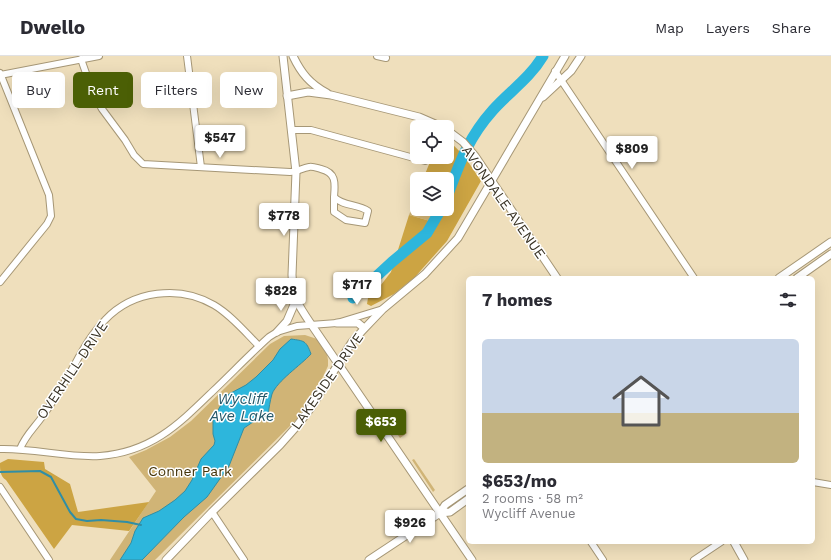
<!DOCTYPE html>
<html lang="en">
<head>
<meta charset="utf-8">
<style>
	body { margin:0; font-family:"Work Sans",sans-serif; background:#f2f2f3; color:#2b2b33; height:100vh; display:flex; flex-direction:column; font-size:15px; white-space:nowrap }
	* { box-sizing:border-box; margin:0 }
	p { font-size:13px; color:#7c7c81 }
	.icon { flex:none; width:22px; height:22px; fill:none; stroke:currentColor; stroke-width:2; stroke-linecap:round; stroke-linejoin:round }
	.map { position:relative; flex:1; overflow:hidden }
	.details { position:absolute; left:466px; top:220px; width:349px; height:268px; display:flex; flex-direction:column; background:#fff; border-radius:6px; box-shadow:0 4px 16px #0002 }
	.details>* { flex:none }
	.hud { position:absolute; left:12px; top:16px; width:380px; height:36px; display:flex; gap:8px }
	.buttons { position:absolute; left:410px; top:64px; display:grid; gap:8px }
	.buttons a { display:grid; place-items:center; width:44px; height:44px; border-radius:6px; background:#fff; box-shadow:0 4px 16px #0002; font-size:20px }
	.price { position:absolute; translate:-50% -34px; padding:0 9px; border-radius:4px; background:#fff; color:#222; font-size:13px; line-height:26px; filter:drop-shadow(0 1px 2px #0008) }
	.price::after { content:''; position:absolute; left:50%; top:24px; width:12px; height:9px; margin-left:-6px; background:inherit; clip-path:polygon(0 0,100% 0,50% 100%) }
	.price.current { background:#4b5f05; color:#fff }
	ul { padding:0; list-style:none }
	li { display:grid; align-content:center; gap:8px; height:212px; padding:0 16px }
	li+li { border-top:1px solid #e1e1e2 }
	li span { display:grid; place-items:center; height:124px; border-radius:6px; color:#555 }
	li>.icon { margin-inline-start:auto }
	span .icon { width:72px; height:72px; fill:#fffc; stroke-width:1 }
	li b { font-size:17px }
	h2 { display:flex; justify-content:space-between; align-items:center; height:48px; padding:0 16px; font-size:17px }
	.chip { padding:0 14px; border-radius:6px; background:#fff; box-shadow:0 4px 16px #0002; font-size:14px; line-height:36px }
	.chip.current { background:#4b5f05; color:#fff }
	header { display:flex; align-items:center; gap:24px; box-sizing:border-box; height:56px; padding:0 20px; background:#fff; border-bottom:1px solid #e1e1e2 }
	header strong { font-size:19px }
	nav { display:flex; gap:22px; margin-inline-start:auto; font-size:14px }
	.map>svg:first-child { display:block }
	.green { fill:#d0b476 }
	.forest { fill:#cca443 }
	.water { fill:#2db6dc; stroke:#308ea5 }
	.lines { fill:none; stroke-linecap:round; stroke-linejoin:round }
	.stream { stroke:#308ea5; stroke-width:2 }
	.river { stroke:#2db6dc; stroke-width:11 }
	.minor-casing { stroke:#a69776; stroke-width:8 }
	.major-casing { stroke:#a69776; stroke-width:9 }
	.minor { stroke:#fff; stroke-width:6 }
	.major { stroke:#fff; stroke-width:7 }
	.labels { text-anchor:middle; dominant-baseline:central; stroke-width:3; stroke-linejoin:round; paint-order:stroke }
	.street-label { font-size:14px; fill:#383224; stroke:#fff }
	.park-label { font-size:14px; fill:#443409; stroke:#fff }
	.water-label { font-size:15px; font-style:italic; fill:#245869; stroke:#fff }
</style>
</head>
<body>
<header>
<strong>Dwello</strong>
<nav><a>Map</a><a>Layers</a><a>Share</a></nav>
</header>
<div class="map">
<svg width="831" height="504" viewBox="0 0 831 504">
	<rect width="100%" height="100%" fill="#efdfbc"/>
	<!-- green -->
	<g class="green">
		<polygon points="417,139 417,153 435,153 430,165 409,159"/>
		<polygon points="305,279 317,283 327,298 328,304 328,310 320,327 297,363 155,504 110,504 156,435 129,401 146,394 170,381 191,365 270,288 284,280"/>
		<polygon points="399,364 407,377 400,382 391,369"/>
		<polygon points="414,403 435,434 433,436 412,404"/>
	</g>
	<!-- forest -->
	<g class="forest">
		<path d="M447,84c15,11 24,26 34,41l-34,60 -32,36 -21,17 -23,12 -4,-2 1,-6 9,-8 14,-18 18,-57 21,6 5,-12h12v-30h-24l9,-22h15z"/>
		<path d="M8,403l36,3 1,7 25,15 8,28 71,-10 -20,29 -57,-6 -18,24 -48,-69c-6,-4 -6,-10 -6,-17z"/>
	</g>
	<!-- water -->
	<path class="water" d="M291,283c13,2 15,1 20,15 -10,11 -34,27 -39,40 -2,7 -3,14 -4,21l-12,5 -12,8 -15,38 -22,31 -23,20 -42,43h-22l11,-17 4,-12 8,-13 16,-7 16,-11 10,-9 7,-11 9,-21 13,-14 1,-4 -2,-7v-15l12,-21 4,-4 17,-9 10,-8 17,-17 7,-11z"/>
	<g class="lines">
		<!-- stream -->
		<polyline class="stream" points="0,416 40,415 51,421 70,456 76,463 87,465 101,464 127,466 141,469"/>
		<!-- river -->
		<g class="river">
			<path d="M447,141c13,-35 21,-59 46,-87 16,-18 37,-32 50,-54"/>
			<polyline points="353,242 392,206 427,177 441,153"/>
		</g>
		<!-- minor casing -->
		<g class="minor-casing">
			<g id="minor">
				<polyline points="187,0 201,111"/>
				<polyline points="377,0 386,2"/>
				<path d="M81,3l12,34 9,16 23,31 9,15 9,9 147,8c7,0 12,-4 19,-5 3,-1 8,1 12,2 16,4 14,15 13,28 8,9 24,7 34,14l-3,12 -19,-3 -12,-8v-15"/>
				<polyline points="555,15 694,222"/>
				<polyline points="0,17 49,139 51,160 47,168 0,226"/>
				<polyline points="0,19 99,0"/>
				<polyline points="291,74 311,74 425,105"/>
				<path d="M0,393c34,-1 67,9 100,7 51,-4 78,-31 112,-64 19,-18 37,-37 57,-55l8,-5 20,-6 40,-3 46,-14"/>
				<path d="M20,393c5,-13 14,-21 22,-32 8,-11 15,-22 22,-34 13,-21 23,-45 41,-63 28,-30 75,-35 109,-15 17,10 31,27 45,41"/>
				<polyline points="813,426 831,429"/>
				<polyline points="0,431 49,504"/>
				<polyline points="212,456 244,504"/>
				<polyline points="591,486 603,504"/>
				<polyline points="694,504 721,486"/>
			</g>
		</g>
		<!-- major casing -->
		<g class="major-casing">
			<g id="major">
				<path d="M283,0l13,116 -4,103c1,23 6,30 19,49l161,236"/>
				<path d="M293,0c8,17 17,28 34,37"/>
				<polyline points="287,40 308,36 331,39 419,61 442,71"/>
				<polyline points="543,41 571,15 581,0"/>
				<polyline points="447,74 463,86 475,100 557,222"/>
				<polyline points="779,222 831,186"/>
				<polyline points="797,222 831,198"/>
				<polyline points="337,267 358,267 364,272"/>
				<polyline points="277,276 287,265 296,244"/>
				<polyline points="440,457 450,456 468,443"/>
				<polyline points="734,486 744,504"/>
				<polyline points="166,504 212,456 280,389 296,371 310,353 352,286 363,274 383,253 425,218 458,182 565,0"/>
				<polyline points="369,504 440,457 445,449 468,433"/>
			</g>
		</g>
		<!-- minor -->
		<use href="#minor" class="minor"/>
		<!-- major -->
		<use href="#major" class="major"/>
	</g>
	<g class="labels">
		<!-- street labels -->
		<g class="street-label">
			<text transform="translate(504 146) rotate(55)">AVONDALE AVENUE</text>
			<text transform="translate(72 314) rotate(-56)">OVERHILL DRIVE</text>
			<text transform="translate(327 325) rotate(-55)">LAKESIDE DRIVE</text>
		</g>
		<!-- park labels -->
		<g class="park-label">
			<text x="190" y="415">Conner Park</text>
		</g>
		<!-- water labels -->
		<g class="water-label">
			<text x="242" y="343">Wycliff<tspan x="242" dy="17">Ave Lake</tspan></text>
		</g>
	</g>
</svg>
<div class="buttons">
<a><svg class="icon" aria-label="locate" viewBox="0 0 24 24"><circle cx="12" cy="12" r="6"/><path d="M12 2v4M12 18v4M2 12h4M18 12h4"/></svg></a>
<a><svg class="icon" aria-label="layers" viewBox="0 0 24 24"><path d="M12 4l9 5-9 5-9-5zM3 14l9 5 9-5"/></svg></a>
</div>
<b class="price" style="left:220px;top:103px">$547</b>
<b class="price" style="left:632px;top:114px">$809</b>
<b class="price" style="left:284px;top:181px">$778</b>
<b class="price" style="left:357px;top:250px">$717</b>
<b class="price" style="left:281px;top:256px">$828</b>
<b class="price current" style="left:381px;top:387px">$653</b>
<b class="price" style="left:410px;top:488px">$926</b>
<div class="hud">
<a class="chip">Buy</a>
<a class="chip current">Rent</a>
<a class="chip">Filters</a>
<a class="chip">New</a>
</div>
<section class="details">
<h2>7 homes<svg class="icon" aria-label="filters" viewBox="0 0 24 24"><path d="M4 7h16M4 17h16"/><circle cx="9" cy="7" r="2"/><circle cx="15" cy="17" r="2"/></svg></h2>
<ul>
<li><span style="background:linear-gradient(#c9d6e8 60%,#c2b280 0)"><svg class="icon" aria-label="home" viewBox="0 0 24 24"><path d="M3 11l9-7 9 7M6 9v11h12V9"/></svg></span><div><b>$653/mo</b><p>2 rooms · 58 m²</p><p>Wycliff Avenue</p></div></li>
</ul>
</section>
</div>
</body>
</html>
